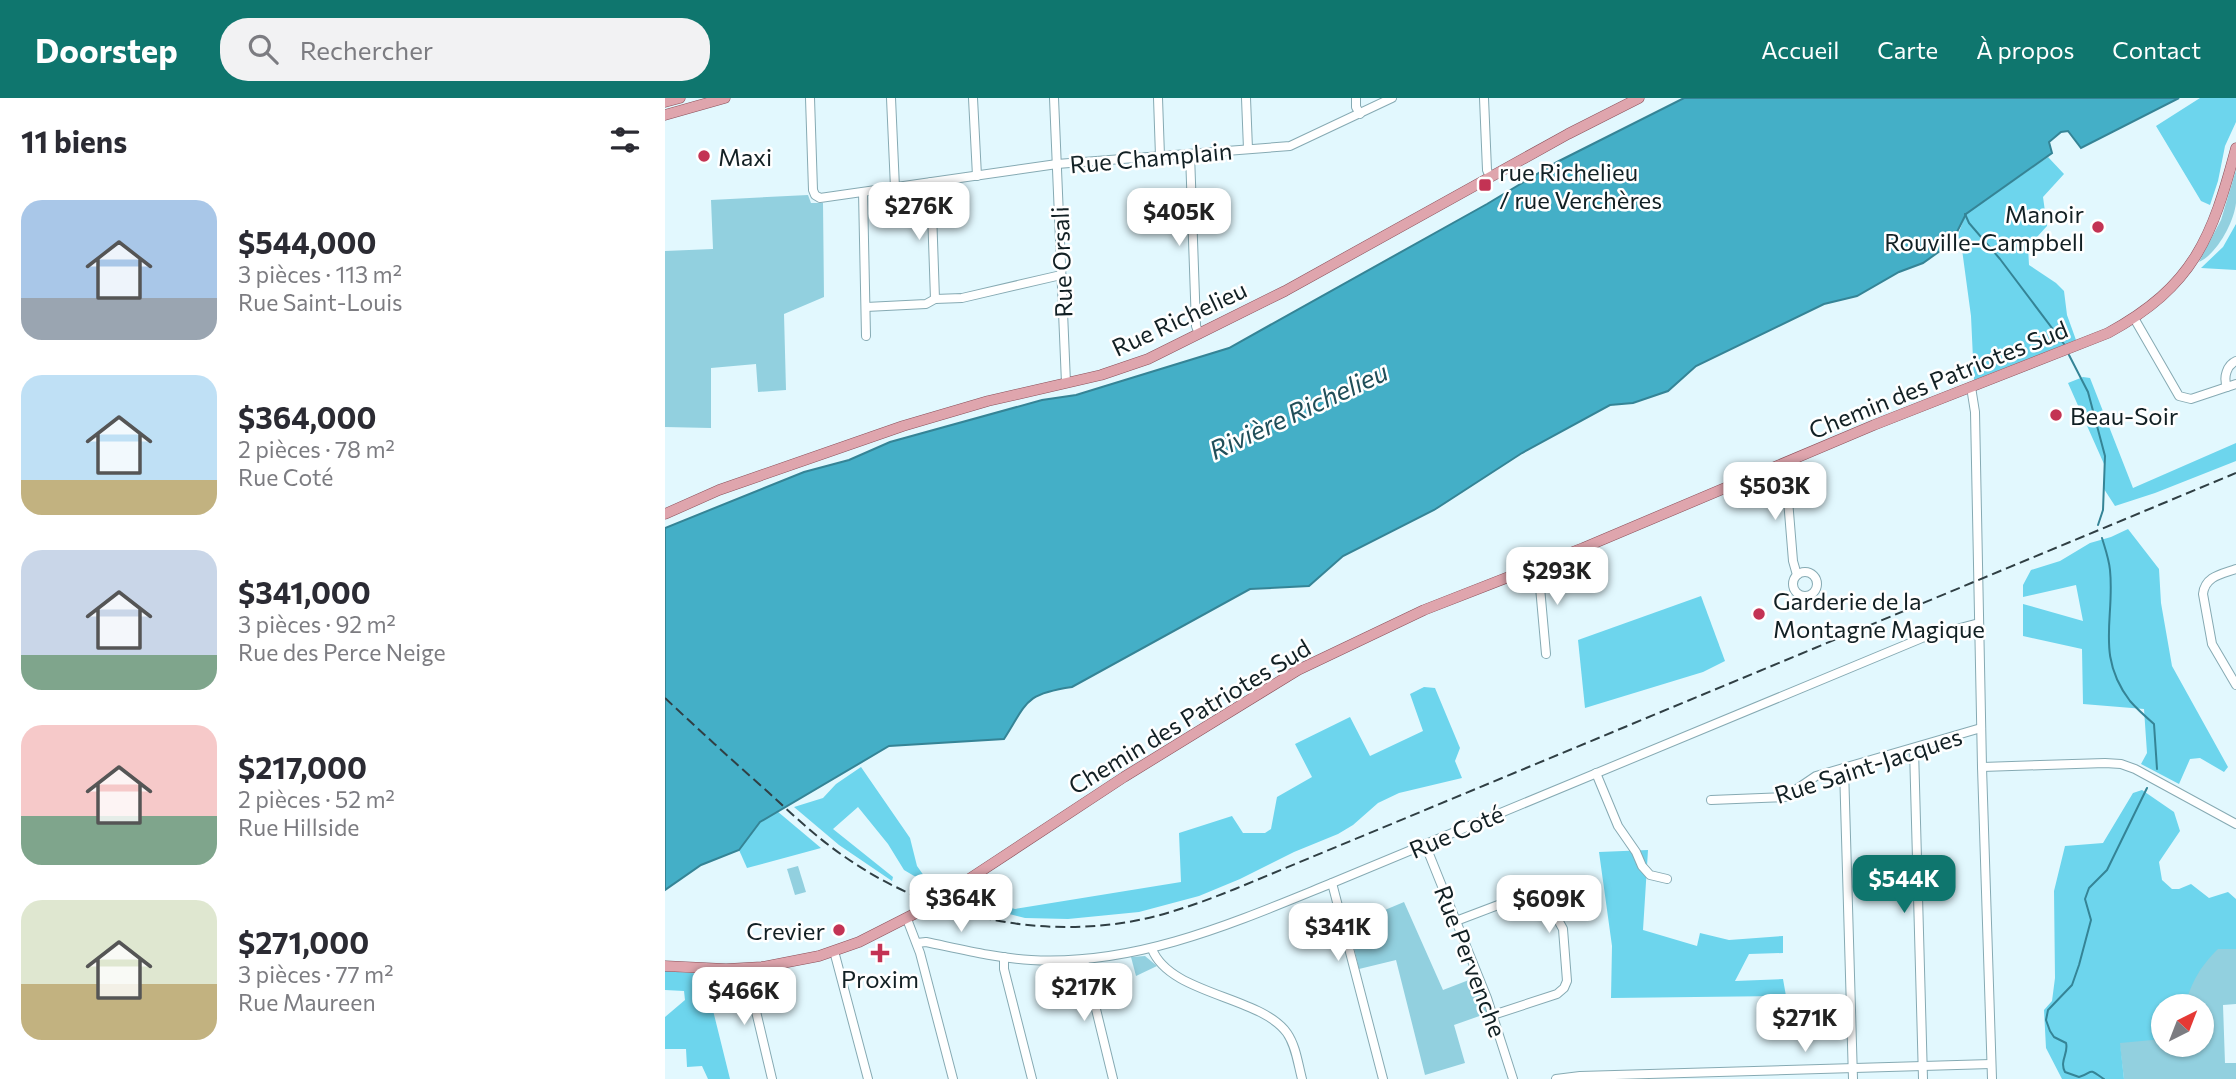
<!DOCTYPE html>
<html lang="fr">
<head>
<meta charset="utf-8">
<style>
	body { margin:0; font-family:Commissioner,sans-serif; background:#f2f2f3; color:#2b2b33; height:100vh; display:flex; flex-direction:column; font-size:26px; white-space:nowrap }
	* { box-sizing:border-box; margin:0 }
	p { font-size:23px; color:#7c7c81 }
	.icon { flex:none; width:38px; height:38px; fill:none; stroke:currentColor; stroke-width:2; stroke-linecap:round; stroke-linejoin:round }
	.map { position:relative; flex:1; overflow:hidden }
	.sheet { display:flex; flex-direction:column; background:#fff; width:665px }
	.sheet>* { flex:none }
	.needle { width:46px; rotate:42deg }
	.controls { position:absolute; left:1486px; top:896px; display:grid; gap:14px }
	.controls a { display:grid; place-items:center; width:63px; height:63px; border-radius:50%; background:#fff; box-shadow:0 2px 5px #0004; font-size:35px }
	.price { position:absolute; translate:-50% -60px; padding:0 16px; border-radius:14px; background:#fff; color:#222; font-size:23px; line-height:46px; filter:drop-shadow(0 2px 4px #0008) }
	.price::after { content:''; position:absolute; left:50%; top:42px; width:21px; height:16px; margin-left:-10px; background:inherit; clip-path:polygon(0 0,100% 0,50% 100%) }
	.price.active { background:#0f766e; color:#fff }
	ul { padding:0; list-style:none }
	li { display:flex; align-items:center; gap:21px; height:175px; padding:0 21px }
	li span { display:grid; place-items:center; flex:none; width:196px; height:140px; border-radius:21px; color:#555 }
	li>.icon { margin-inline-start:auto }
	span .icon { width:84px; height:84px; fill:#fffc; stroke-width:1 }
	li b { font-size:30px }
	h2 { display:flex; justify-content:space-between; align-items:center; height:84px; padding:0 21px; font-size:30px }
	header { display:flex; align-items:center; gap:42px; box-sizing:border-box; height:98px; padding:0 35px; background:#0f766e; color:#fff }
	header strong { font-size:33px }
	nav { display:flex; gap:38px; margin-inline-start:auto; font-size:24px }
	.search { width:490px; height:63px; background:#f2f2f3; display:flex; align-items:center; gap:18px; box-sizing:border-box; padding:0 24px; border-radius:28px; color:#7c7c81; font-size:26px }
	main { display:flex; flex:1; min-height:0 }
	.map>svg:first-child { display:block }
	.green { fill:#92d0df }
	.forest { fill:#6dd5ed }
	.water { fill:#44afc7; stroke:#358496; stroke-width:2 }
	.lines { fill:none; stroke-linecap:round; stroke-linejoin:round }
	.stream { stroke:#358496; stroke-width:2 }
	.minor-casing { stroke:#86aab3; stroke-width:10 }
	.major-casing { stroke:#8a4f59; stroke-width:11 }
	.minor { stroke:#fff; stroke-width:8 }
	.major { stroke:#dfa5ad; stroke-width:10 }
	.rail { stroke:#303f44; stroke-width:2; stroke-dasharray:10 5; stroke-linecap:butt }
	.poi-dot { fill:#c33354; stroke:#fff; stroke-width:2.5 }
	.labels { text-anchor:middle; dominant-baseline:central; stroke-width:5; stroke-linejoin:round; paint-order:stroke }
	.poi-label { font-size:24px; fill:#122024; stroke:#fff; text-anchor:start }
	.street-label { font-size:24px; fill:#122024; stroke:#fff }
	.water-label { font-size:26px; font-style:italic; fill:#204e59; stroke:#fff }
</style>
</head>
<body>
<header>
<strong>Doorstep</strong>
<div class="search"><svg class="icon" aria-label="search" viewBox="0 0 24 24"><circle cx="10" cy="10" r="6"/><path d="M15 15l6 6"/></svg>Rechercher</div>
<nav><a>Accueil</a><a>Carte</a><a>À propos</a><a>Contact</a></nav>
</header>
<main>
<section class="sheet">
<h2>11 biens<svg class="icon" aria-label="filters" viewBox="0 0 24 24"><path d="M4 7h16M4 17h16"/><circle cx="9" cy="7" r="2"/><circle cx="15" cy="17" r="2"/></svg></h2>
<ul>
<li><span style="background:linear-gradient(#a9c7e8 70%,#9aa5b1 0)"><svg class="icon" aria-label="home" viewBox="0 0 24 24"><path d="M3 11l9-7 9 7M6 9v11h12V9"/></svg></span><div><b>$544,000</b><p>3 pièces · 113 m²</p><p>Rue Saint-Louis</p></div></li>
<li><span style="background:linear-gradient(#bfe0f5 75%,#c2b280 0)"><svg class="icon" aria-label="home" viewBox="0 0 24 24"><path d="M3 11l9-7 9 7M6 9v11h12V9"/></svg></span><div><b>$364,000</b><p>2 pièces · 78 m²</p><p>Rue Coté</p></div></li>
<li><span style="background:linear-gradient(#c9d6e8 75%,#7fa58c 0)"><svg class="icon" aria-label="home" viewBox="0 0 24 24"><path d="M3 11l9-7 9 7M6 9v11h12V9"/></svg></span><div><b>$341,000</b><p>3 pièces · 92 m²</p><p>Rue des Perce Neige</p></div></li>
<li><span style="background:linear-gradient(#f6c9c9 65%,#7fa58c 0)"><svg class="icon" aria-label="home" viewBox="0 0 24 24"><path d="M3 11l9-7 9 7M6 9v11h12V9"/></svg></span><div><b>$217,000</b><p>2 pièces · 52 m²</p><p>Rue Hillside</p></div></li>
<li><span style="background:linear-gradient(#dfe7d0 60%,#c2b280 0)"><svg class="icon" aria-label="home" viewBox="0 0 24 24"><path d="M3 11l9-7 9 7M6 9v11h12V9"/></svg></span><div><b>$271,000</b><p>3 pièces · 77 m²</p><p>Rue Maureen</p></div></li>
</ul>
</section>
<div class="map">
<svg width="1571" height="981" viewBox="0 0 1571 981">
	<rect width="100%" height="100%" fill="#e2f8fe"/>
	<!-- green -->
	<g class="green">
		<path d="M1571,72c0,10 0,22 0,33 -2,19 -19,51 -37,59l22,-42z"/>
		<polygon points="143,97 146,105 158,105 159,199 119,216 121,292 93,294 91,266 46,270 46,330 0,329 0,153 48,151 46,102"/>
		<polygon points="133,768 141,794 130,797 122,771"/>
		<polygon points="739,804 778,892 809,880 823,915 789,927 800,965 760,977 731,862 694,871 684,827"/>
		<polygon points="1546,843 1571,844 1571,906 1558,907 1560,965 1571,965 1571,981 1459,981 1454,941 1498,934 1498,947 1536,947 1536,908 1513,908"/>
		<polygon points="480,858 492,868 471,878 466,859"/>
	</g>
	<!-- forest -->
	<g class="forest">
		<polygon points="1535,0 1571,0 1571,24 1560,48 1553,83 1545,107 1536,103 1491,28"/>
		<polygon points="1383,59 1399,76 1378,99 1382,128 1363,149 1364,167 1391,185 1399,193 1402,217 1411,242 1309,282 1306,218 1296,144 1292,139 1301,116"/>
		<polygon points="1571,126 1571,172 1536,170 1558,149"/>
		<polygon points="1418,279 1425,280 1468,390 1571,345 1571,363 1490,395 1450,408 1439,391 1439,366 1403,285"/>
		<polygon points="1463,431 1494,471 1496,505 1507,568 1563,669 1559,674 1535,660 1525,661 1514,686 1476,666 1482,655 1479,611 1418,606 1417,551 1358,538 1358,506 1418,523 1411,487 1358,499 1358,487 1366,472 1395,463 1425,445 1446,439"/>
		<polygon points="1036,498 1060,563 1038,574 920,610 913,542"/>
		<polygon points="759,589 770,590 795,650 790,663 797,680 734,695 713,705 688,727 673,736 629,754 575,781 534,798 474,814 403,821 360,820 286,801 295,796 350,811 516,784 514,735 567,718 578,735 600,735 606,731 612,699 647,679 630,646 685,619 705,658 758,633 745,596"/>
		<polygon points="196,669 245,740 252,768 267,789 265,798 249,792 256,782 239,772 223,746 193,709 168,731 228,779 227,783 174,747 129,709 158,700 171,686"/>
		<path d="M1477,692l32,22 6,19 -21,31 3,18 10,9h7l12,-5 18,14 19,-6 8,7v50h-18c-18,18 -26,32 -33,57h-22v33l-43,4 4,36h-62l-16,-31 -2,-38 8,-9 3,-23 -1,-87 11,-45 38,-3 30,-50z"/>
		<polygon points="112,713 156,750 82,770 74,752 95,724"/>
		<polygon points="983,752 978,832 1032,848 1035,835 1064,842 1118,838 1118,855 1084,856 1070,883 1118,881 1121,898 946,900 947,848 934,754"/>
		<polygon points="0,873 39,876 65,981 43,981 37,968 22,969 21,951 0,951 0,919 20,902 19,893 0,892"/>
	</g>
	<!-- water -->
	<path class="water" d="M1019,0h495l-98,50 -13,-17 -7,1 -12,10 3,11 -86,61 -11,22 -15,15 -17,12 -24,9 -42,24 -33,8 -128,62 -28,25 -35,12 -23,2 -88,48 -88,57 -91,46 -34,30 -59,3 -178,98c-47,7 -44,14 -68,52l-115,7 -129,76 -21,28 -38,15 -36,25v-362l139,-56 45,-12 41,-18 152,-42 34,-5 153,-47 258,-144 70,-42z"/>
	<g class="lines">
		<!-- stream -->
		<g class="stream">
			<polyline points="1300,116 1304,125 1335,161 1399,246"/>
			<polyline points="1404,257 1423,294 1440,358 1438,412 1433,427"/>
			<path d="M1437,440c3,10 7,21 8,32 5,49 -15,85 20,131 7,8 16,16 24,23l3,45"/>
			<path d="M1439,981c-18,-12 -9,-7 -25,-2l-14,-5c-6,-11 4,-19 1,-29l-12,-6 -4,-6 -4,-11 2,-10 24,-25 7,-20 12,-45 -6,-21 4,-11 18,-18 40,-82"/>
		</g>
		<!-- minor casing -->
		<g class="minor-casing">
			<g id="minor">
				<polyline points="145,0 148,92 150,97 155,100 392,66 625,48 727,0"/>
				<polyline points="226,0 230,90"/>
				<polyline points="308,0 312,78"/>
				<polyline points="389,0 401,285"/>
				<polyline points="493,0 495,58"/>
				<polyline points="581,0 583,51"/>
				<polyline points="691,0 691,9 695,16"/>
				<polyline points="819,0 822,72 825,79"/>
				<polyline points="525,56 531,228 534,236"/>
				<polyline points="266,84 270,201"/>
				<polyline points="198,94 201,238"/>
				<polyline points="201,209 261,206 270,201 297,200 396,177"/>
				<polyline points="1469,220 1514,298 1526,301 1562,289"/>
				<path d="M1571,263c-9,4 -13,16 -9,26l9,-3"/>
				<polyline points="1306,289 1310,314 1317,669 1327,981"/>
				<polyline points="1120,365 1128,463 1132,477"/>
				<polyline points="873,467 881,556"/>
				<path d="M1571,471c-14,5 -31,7 -33,25l9,50 24,41"/>
				<circle cx="1140" cy="486" r="12"/>
				<polyline points="1249,651 1258,981"/>
				<polyline points="1317,669 1440,665 1456,666 1470,671 1571,726"/>
				<polyline points="1179,670 1188,981"/>
				<polyline points="931,675 953,728 971,754 977,768 985,777 1002,781"/>
				<polyline points="1046,702 1120,699 1151,678 1316,630"/>
				<polyline points="760,746 822,900 848,981"/>
				<polyline points="667,785 718,981"/>
				<polyline points="242,821 255,855 288,981"/>
				<polyline points="791,823 870,793 881,800 898,831 902,883 899,890 892,896 828,917"/>
				<path d="M252,845l9,-1c34,7 70,16 105,18 106,6 205,-38 301,-77l590,-245 57,-15"/>
				<path d="M487,851c18,46 109,47 135,84 9,13 11,31 15,46"/>
				<polyline points="169,853 203,981"/>
				<polyline points="339,859 339,871 367,981"/>
				<polyline points="419,862 448,981"/>
				<polyline points="81,871 107,981"/>
				<polyline points="891,981 915,978 1326,966"/>
			</g>
		</g>
		<!-- major casing -->
		<g class="major-casing">
			<g id="major">
				<polyline points="0,4 15,0"/>
				<polyline points="0,17 60,0"/>
				<polyline points="0,416 54,392 238,328 323,303 436,277 483,261 620,193 903,36 974,0"/>
				<path d="M0,868l61,3 36,-2 57,-11 40,-14 63,-32 202,-133 174,-107 126,-60 159,-62 291,-123 234,-92c86,-47 104,-95 128,-185"/>
			</g>
		</g>
		<!-- minor -->
		<use href="#minor" class="minor"/>
		<!-- major -->
		<use href="#major" class="major"/>
		<!-- rail -->
		<path class="rail" d="M0,600c34,32 68,63 103,94 24,22 49,46 77,65 86,60 195,84 299,62 31,-7 61,-18 91,-30l1001,-416"/>
	</g>
	<!-- markers -->
	<g class="poi-dot">
		<circle cx="39" cy="58" r="7"/>
		<rect x="813" y="80" width="14" height="14" rx="3.5"/>
		<circle cx="1433" cy="129" r="7"/>
		<circle cx="1391" cy="317" r="7"/>
		<circle cx="1094" cy="516" r="7"/>
		<circle cx="174" cy="832" r="7"/>
		<path d="M211.5 844.5h7v7h7v7h-7v7h-7v-7h-7v-7h7z"/>
	</g>
	<g class="labels">
		<!-- poi labels -->
		<g class="poi-label">
			<text x="53" y="58">Maxi</text>
			<text x="834" y="73">rue Richelieu<tspan x="834" dy="28">/ rue Verchères</tspan></text>
			<text x="1419" y="115" text-anchor="end">Manoir<tspan x="1419" dy="28">Rouville-Campbell</tspan></text>
			<text x="1405" y="317">Beau-Soir</text>
			<text x="1108" y="502">Garderie de la<tspan x="1108" dy="28">Montagne Magique</tspan></text>
			<text x="160" y="832" text-anchor="end">Crevier</text>
			<text x="215" y="880" text-anchor="middle">Proxim</text>
		</g>
		<!-- street labels -->
		<g class="street-label">
			<text transform="translate(486 59) rotate(-5)">Rue Champlain</text>
			<text transform="translate(396 164) rotate(-92)">Rue Orsali</text>
			<text transform="translate(514 220) rotate(-25)">Rue Richelieu</text>
			<text transform="translate(1273 281) rotate(-22)">Chemin des Patriotes Sud</text>
			<text transform="translate(524 618) rotate(-31)">Chemin des Patriotes Sud</text>
			<text transform="translate(1203 667) rotate(-18)">Rue Saint-Jacques</text>
			<text transform="translate(791 733) rotate(-23)">Rue Coté</text>
			<text transform="translate(806 863) rotate(69)">Rue Pervenche</text>
		</g>
		<!-- water labels -->
		<g class="water-label">
			<text transform="translate(633 312) rotate(-25)">Rivière Richelieu</text>
		</g>
	</g>
</svg>
<div class="controls">
<a><svg class="needle" viewBox="-14 -14 28 28"><path d="M0-13l5 13h-10z" fill="#e53935"/><path d="M0 13l5-13h-10z" fill="#7c7c81"/></svg></a>
</div>
<b class="price" style="left:254px;top:144px">$276K</b>
<b class="price" style="left:514px;top:150px">$405K</b>
<b class="price" style="left:1110px;top:424px">$503K</b>
<b class="price" style="left:892px;top:509px">$293K</b>
<b class="price active" style="left:1239px;top:817px">$544K</b>
<b class="price" style="left:296px;top:836px">$364K</b>
<b class="price" style="left:884px;top:837px">$609K</b>
<b class="price" style="left:673px;top:865px">$341K</b>
<b class="price" style="left:419px;top:925px">$217K</b>
<b class="price" style="left:79px;top:929px">$466K</b>
<b class="price" style="left:1140px;top:956px">$271K</b>
</div>
</main>
</body>
</html>
